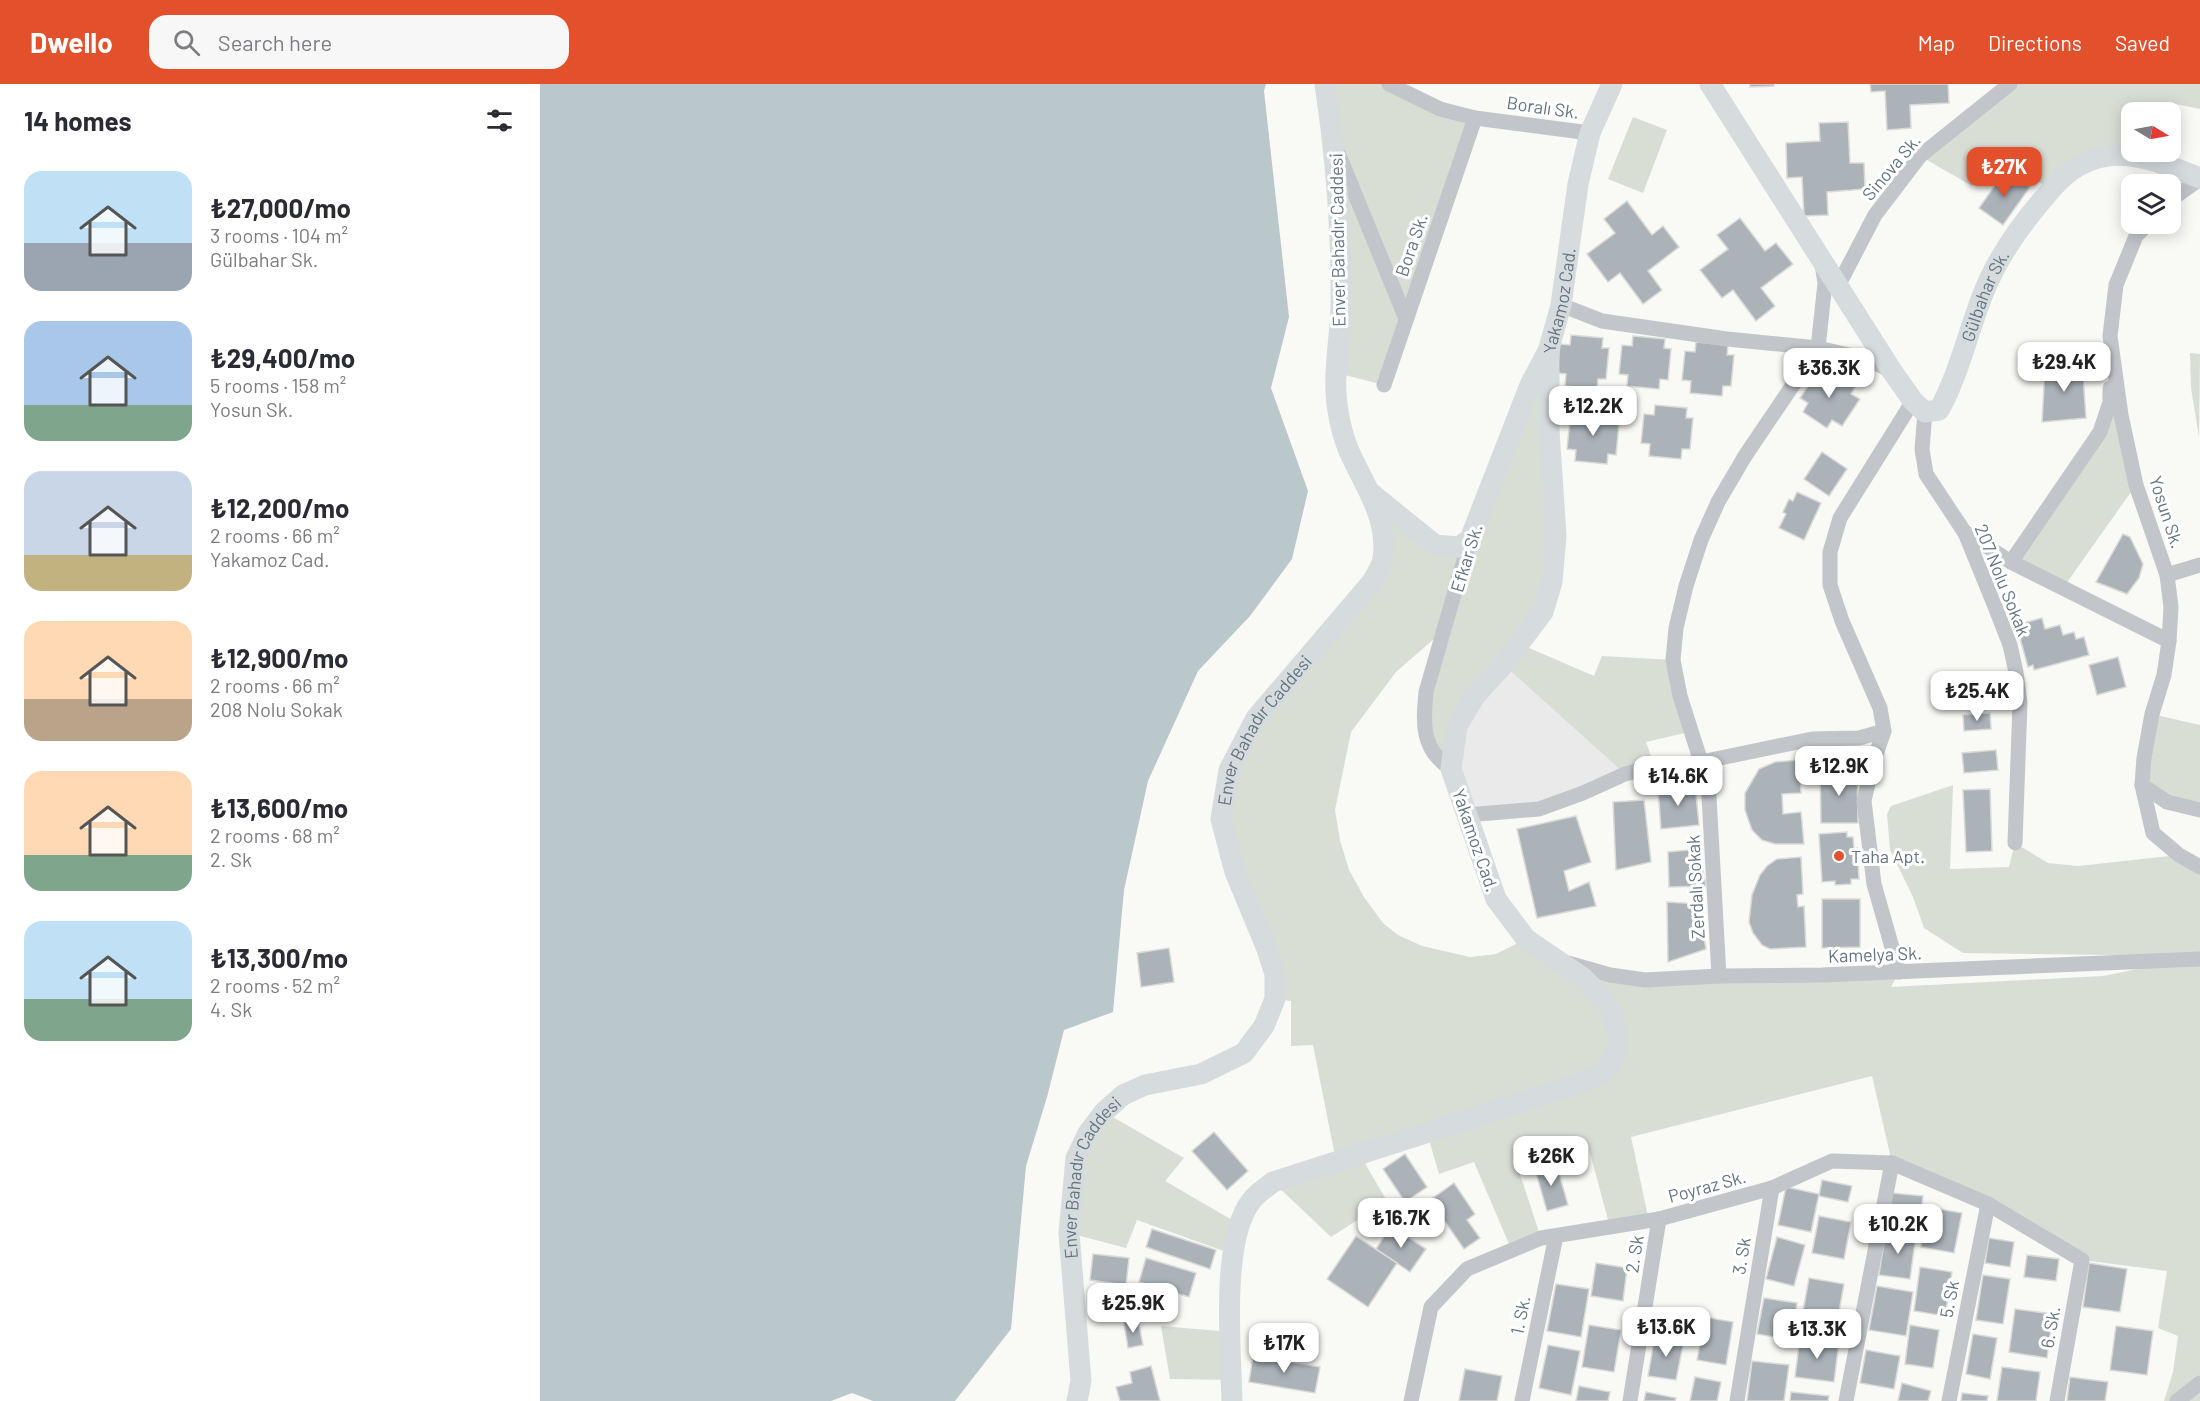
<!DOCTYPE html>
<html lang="en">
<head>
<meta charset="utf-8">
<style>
	body { margin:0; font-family:Barlow,sans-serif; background:#f7f7f7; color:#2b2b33; height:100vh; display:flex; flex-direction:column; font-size:22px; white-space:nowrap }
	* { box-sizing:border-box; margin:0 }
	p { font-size:20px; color:#7c7c81 }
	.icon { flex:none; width:33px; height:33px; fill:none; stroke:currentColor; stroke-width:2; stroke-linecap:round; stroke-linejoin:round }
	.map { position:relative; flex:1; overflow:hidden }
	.drawer { display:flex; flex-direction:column; background:#fff; width:540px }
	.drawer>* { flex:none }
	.needle { width:39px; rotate:100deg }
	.tools { position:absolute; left:1581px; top:18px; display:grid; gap:12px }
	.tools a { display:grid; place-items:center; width:60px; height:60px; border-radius:12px; background:#fff; box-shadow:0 3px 15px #0003; font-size:30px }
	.price { position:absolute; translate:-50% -51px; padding:0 14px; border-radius:12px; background:#fff; color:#222; font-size:20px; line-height:39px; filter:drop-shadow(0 2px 3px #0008) }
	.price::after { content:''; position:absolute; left:50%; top:36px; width:18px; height:14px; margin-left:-9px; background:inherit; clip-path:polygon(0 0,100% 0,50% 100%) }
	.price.on { background:#e3512c; color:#fff }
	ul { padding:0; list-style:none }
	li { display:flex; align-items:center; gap:18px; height:150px; padding:0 24px }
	li span { display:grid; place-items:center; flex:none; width:168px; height:120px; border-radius:18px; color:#555 }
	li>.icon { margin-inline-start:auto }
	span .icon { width:72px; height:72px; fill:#fffc; stroke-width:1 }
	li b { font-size:26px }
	h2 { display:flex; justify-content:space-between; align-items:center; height:72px; padding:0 24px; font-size:26px }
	header { display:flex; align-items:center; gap:36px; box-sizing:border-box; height:84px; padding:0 30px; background:#e3512c; color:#fff }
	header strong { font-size:28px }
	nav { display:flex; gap:33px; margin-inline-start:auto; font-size:21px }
	.search { width:420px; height:54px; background:#f7f7f7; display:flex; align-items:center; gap:15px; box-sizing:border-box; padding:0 21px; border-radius:18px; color:#7c7c81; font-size:22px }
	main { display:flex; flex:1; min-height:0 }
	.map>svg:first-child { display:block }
	.built { fill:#e9eae9 }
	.green { fill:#d9ded5 }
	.water { fill:#bac7cb }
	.building { fill:#abb3b9; stroke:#dadad8; stroke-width:1.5 }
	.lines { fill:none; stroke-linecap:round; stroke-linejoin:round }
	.street { stroke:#c2c6ca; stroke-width:15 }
	.secondary { stroke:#d6dbde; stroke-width:21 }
	.poi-dot { fill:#e3512c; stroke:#fff; stroke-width:2 }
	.labels { text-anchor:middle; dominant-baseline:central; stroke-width:6; stroke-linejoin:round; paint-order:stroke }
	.street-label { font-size:18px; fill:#647581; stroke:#fff }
	.poi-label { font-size:18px; fill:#647581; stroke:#fff; text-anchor:start }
</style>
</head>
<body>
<header>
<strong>Dwello</strong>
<div class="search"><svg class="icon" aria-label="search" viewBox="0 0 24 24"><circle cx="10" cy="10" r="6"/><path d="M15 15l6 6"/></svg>Search here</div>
<nav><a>Map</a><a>Directions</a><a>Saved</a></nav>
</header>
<main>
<section class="drawer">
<h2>14 homes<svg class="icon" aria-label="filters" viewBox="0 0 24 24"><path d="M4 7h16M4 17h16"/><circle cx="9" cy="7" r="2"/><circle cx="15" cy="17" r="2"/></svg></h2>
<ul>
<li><span style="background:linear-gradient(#bfe0f5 60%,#9aa5b1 0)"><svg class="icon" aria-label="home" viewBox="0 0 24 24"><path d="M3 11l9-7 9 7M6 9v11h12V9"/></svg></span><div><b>₺27,000/mo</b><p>3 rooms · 104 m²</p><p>Gülbahar Sk.</p></div></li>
<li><span style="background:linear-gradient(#a9c7e8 70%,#7fa58c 0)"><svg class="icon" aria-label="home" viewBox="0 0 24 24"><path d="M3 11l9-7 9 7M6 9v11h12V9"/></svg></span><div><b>₺29,400/mo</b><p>5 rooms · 158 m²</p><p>Yosun Sk.</p></div></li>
<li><span style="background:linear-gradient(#c9d6e8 70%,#c2b280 0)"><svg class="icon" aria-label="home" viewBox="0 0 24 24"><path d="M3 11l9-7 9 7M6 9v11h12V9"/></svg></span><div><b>₺12,200/mo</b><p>2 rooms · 66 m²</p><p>Yakamoz Cad.</p></div></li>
<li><span style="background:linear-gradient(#ffd9b3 65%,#b9a48a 0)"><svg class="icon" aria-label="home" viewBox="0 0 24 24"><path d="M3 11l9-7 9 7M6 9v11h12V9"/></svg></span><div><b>₺12,900/mo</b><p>2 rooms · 66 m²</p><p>208 Nolu Sokak</p></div></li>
<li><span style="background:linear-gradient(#ffd9b3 70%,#7fa58c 0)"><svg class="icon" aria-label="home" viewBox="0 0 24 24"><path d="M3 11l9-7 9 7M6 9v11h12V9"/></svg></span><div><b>₺13,600/mo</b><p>2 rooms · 68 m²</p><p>2. Sk</p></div></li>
<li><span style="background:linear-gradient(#bfe0f5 65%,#7fa58c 0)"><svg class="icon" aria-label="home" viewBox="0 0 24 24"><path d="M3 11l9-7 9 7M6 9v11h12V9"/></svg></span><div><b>₺13,300/mo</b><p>2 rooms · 52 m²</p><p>4. Sk</p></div></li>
</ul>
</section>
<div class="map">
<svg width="1660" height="1317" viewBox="0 0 1660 1317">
	<rect width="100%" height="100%" fill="#f9f9f6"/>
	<!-- built -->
	<polygon class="built" points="964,580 1085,690 1043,709 927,731 917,642"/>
	<!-- green -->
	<g class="green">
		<polygon points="785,0 849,0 935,34 844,301 797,289"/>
		<polygon points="1470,0 1660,0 1660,25 1626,18 1623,28 1592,28 1592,68 1569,72 1511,105 1455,73 1432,102 1380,72"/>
		<polygon points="1093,33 1127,46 1103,109 1068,95"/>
		<polygon points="1009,264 1012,498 980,560 1054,592 1062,572 1133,576 1149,648 1106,658 1115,684 1085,690 964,581 935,612 911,685 897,676 884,633 903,547 856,588 811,648 795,726 800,756 809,786 824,813 843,839 858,851 882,862 930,873 956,870 986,855 1070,891 1359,888 1351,903 1563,892 1642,876 1569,871 1423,869 1384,844 1373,813 1350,766 1347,730 1351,722 1413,701 1410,785 1469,783 1475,759 1508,779 1538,782 1639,771 1660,783 1660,1317 1624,1317 1633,1288 1638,1252 1618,1244 1627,1187 1542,1176 1352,1079 1332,992 1091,1053 1109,1137 1070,1143 1047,1058 976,1078 1001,1154 972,1167 934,1078 899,1090 887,1049 820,1071 847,1117 791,1153 733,1098 796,1077 773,961 751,962 751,917 735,915 681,735 689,686 843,475 832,410 919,463"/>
		<polygon points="1650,269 1660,270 1659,353 1651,304"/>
		<polygon points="1570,318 1596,401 1523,504 1471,478"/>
		<polygon points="1612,630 1660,641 1660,726 1602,701"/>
		<polygon points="564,1028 644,1074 625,1097 699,1140 692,1170 597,1136 586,1164 529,1149 533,1104"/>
		<polygon points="621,1242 691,1248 692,1296 630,1295"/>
	</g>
	<!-- water -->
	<polygon class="water" points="0,0 726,0 724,7 749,233 731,304 768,407 752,475 710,532 658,587 608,697 584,806 573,928 524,946 507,1013 486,1082 471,1245 415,1317 333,1317 312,1309 291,1317 0,1317"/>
	<!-- building -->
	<g class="building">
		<polygon points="1210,0 1234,0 1234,2 1210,3"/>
		<polygon points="1330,0 1408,0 1409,19 1370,21 1371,44 1347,46 1345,7 1331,8"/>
		<polygon points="1308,38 1310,79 1324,79 1325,105 1287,108 1288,131 1264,132 1262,93 1247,94 1246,59 1280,57 1279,39"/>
		<polygon points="1466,86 1490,103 1463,141 1439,124"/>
		<polygon points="1087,117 1112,151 1123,142 1139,163 1108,187 1122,206 1103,220 1080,189 1068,198 1047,170 1075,149 1064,135"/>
		<polygon points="1200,134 1225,167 1236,159 1253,180 1221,204 1235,222 1216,237 1193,206 1182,214 1160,186 1188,165 1177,151"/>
		<polygon points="1031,251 1063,254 1062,264 1069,264 1066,295 1058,295 1057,305 1025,302 1026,290 1017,289 1020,260 1030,261"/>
		<polygon points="1093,252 1125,255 1124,264 1131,265 1128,296 1120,295 1119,305 1087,302 1088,291 1079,290 1082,261 1092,262"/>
		<polygon points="1156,258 1188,261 1187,271 1194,271 1191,302 1183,302 1182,312 1150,309 1151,297 1142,296 1145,267 1155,268"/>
		<polygon points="1542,277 1546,334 1502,338 1505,284"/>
		<polygon points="1290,286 1315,303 1311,310 1320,315 1302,342 1292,336 1287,344 1263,328 1268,319 1260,314 1278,287 1285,292"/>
		<polygon points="1115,321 1147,324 1146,334 1153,334 1150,365 1142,365 1141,375 1109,372 1110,360 1101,359 1104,330 1114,331"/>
		<polygon points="1040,327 1073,330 1072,339 1079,340 1076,371 1068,370 1067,380 1035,377 1036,366 1027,365 1030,336 1039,337"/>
		<polygon points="1282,368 1307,385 1289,412 1264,395"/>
		<polygon points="1257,408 1281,419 1264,456 1239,444 1246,430 1243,428 1249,415 1253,417"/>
		<polygon points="1583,450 1590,453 1603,480 1599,494 1587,510 1556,498"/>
		<polygon points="1502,534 1505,545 1520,541 1523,551 1534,548 1536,555 1544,553 1549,571 1494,586 1493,581 1488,583 1478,547 1482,546 1480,540"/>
		<polygon points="1578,573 1586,603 1557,611 1549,581"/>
		<polygon points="1450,629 1451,645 1424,647 1423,631"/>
		<polygon points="1456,666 1458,686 1424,689 1422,669"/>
		<polygon points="1259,676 1261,709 1242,710 1243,730 1261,728 1264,760 1235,760 1222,756 1212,746 1205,726 1205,709 1219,685 1235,678"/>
		<polygon points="1317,687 1318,739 1281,739 1280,688"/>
		<polygon points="1155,700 1159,741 1121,745 1118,704"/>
		<polygon points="1450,705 1452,767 1426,768 1423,706"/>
		<polygon points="1104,716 1111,778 1076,786 1073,718"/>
		<polygon points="1036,732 1051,778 1024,787 1029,807 1049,798 1056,822 997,834 977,745"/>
		<polygon points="1307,748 1307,753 1313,753 1314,765 1317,764 1319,795 1311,795 1311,800 1295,801 1295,797 1282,798 1279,750"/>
		<polygon points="1159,765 1166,802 1129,803 1128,768"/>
		<polygon points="1261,773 1263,810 1257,811 1258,823 1264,822 1266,863 1230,865 1222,861 1213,849 1209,838 1212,811 1220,791 1227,782 1237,775"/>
		<polygon points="1282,815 1320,815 1320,863 1282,864"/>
		<polygon points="1127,818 1158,820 1166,865 1128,878"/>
		<polygon points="629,864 634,898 601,903 597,869"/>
		<polygon points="674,1048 708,1087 687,1106 652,1067"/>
		<polygon points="865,1070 887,1103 865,1118 843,1085"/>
		<polygon points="1016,1079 1028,1121 1007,1127 995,1085"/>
		<polygon points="1282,1096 1312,1102 1308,1118 1279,1112"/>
		<polygon points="914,1099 935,1130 927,1136 940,1154 924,1165 890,1116"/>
		<polygon points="1246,1103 1279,1110 1271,1148 1238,1141"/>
		<polygon points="1352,1109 1383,1112 1381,1129 1350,1125"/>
		<polygon points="1388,1123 1422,1129 1414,1169 1381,1163"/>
		<polygon points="1279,1132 1311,1138 1304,1175 1272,1169"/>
		<polygon points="851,1142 886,1165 870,1188 836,1165"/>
		<polygon points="612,1145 676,1166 670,1185 606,1163"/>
		<polygon points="1346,1146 1376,1150 1370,1195 1339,1191"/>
		<polygon points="816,1152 857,1179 828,1223 787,1195"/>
		<polygon points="1237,1153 1265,1161 1254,1202 1226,1195"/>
		<polygon points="1449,1154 1474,1158 1470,1183 1445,1179"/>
		<polygon points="553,1170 589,1174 586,1201 550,1196"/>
		<polygon points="1487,1171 1519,1175 1516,1197 1484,1193"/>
		<polygon points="606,1174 656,1189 649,1213 599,1198"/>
		<polygon points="1056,1179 1087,1184 1083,1217 1051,1212"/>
		<polygon points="1549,1179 1587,1185 1580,1228 1543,1223"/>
		<polygon points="1380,1183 1412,1188 1405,1232 1374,1227"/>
		<polygon points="1443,1191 1470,1195 1463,1240 1436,1236"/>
		<polygon points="1269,1194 1304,1200 1297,1239 1262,1233"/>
		<polygon points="1016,1200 1049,1205 1041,1253 1007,1247"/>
		<polygon points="1337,1202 1373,1208 1366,1252 1329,1246"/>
		<polygon points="1224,1214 1257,1219 1251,1256 1217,1250"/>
		<polygon points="1475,1225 1513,1230 1507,1274 1469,1268"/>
		<polygon points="1165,1233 1193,1238 1186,1281 1157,1276"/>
		<polygon points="598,1236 603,1261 588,1264 584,1239"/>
		<polygon points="1049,1241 1081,1246 1074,1288 1042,1283"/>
		<polygon points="1370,1241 1399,1246 1393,1284 1365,1280"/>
		<polygon points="1576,1242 1613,1247 1607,1291 1570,1286"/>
		<polygon points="1433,1250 1457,1254 1450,1295 1426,1290"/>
		<polygon points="1115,1251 1144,1256 1136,1296 1108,1292"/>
		<polygon points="1260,1253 1299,1258 1294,1298 1255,1293"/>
		<polygon points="1008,1261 1040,1267 1031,1311 999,1304"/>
		<polygon points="1326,1266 1360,1272 1354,1305 1320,1299"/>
		<polygon points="713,1272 780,1283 775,1309 709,1298"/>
		<polygon points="1212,1277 1249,1281 1244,1317 1207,1317"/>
		<polygon points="611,1282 620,1317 580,1317 576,1303 592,1299 590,1288"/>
		<polygon points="1462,1283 1500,1288 1496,1317 1457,1317"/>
		<polygon points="925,1285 962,1292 957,1317 919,1317"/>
		<polygon points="1155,1293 1181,1298 1177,1317 1150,1317"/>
		<polygon points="1530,1293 1568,1298 1565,1317 1527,1317"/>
		<polygon points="1362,1299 1391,1307 1388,1317 1358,1317"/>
		<polygon points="1039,1302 1070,1308 1068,1317 1036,1317"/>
		<polygon points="1106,1308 1136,1314 1135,1317 1104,1317"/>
		<polygon points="1251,1308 1289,1312 1288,1317 1250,1317"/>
		<polygon points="1422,1309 1448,1312 1447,1317 1421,1317"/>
	</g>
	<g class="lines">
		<!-- street -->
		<g class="street">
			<polyline points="849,0 900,25 935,34 1050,49"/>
			<polyline points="799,71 866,235"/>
			<polyline points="1630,116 1660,95"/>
			<polyline points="1608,140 1596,152 1576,201 1570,252 1581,331 1596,401 1627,491 1631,523 1629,557 1624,591 1612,630 1604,674 1602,701 1613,749 1639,771 1660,783"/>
			<polyline points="1282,180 1285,199 1278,264 1205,372 1178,418 1161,456 1146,502 1136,544 1133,576 1140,612 1161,678 1272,655 1319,654 1344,647"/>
			<polyline points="1298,202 1335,131 1380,72 1470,0"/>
			<polyline points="1021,221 1062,237 1187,255 1278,264 1326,275 1352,287"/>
			<polyline points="844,301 935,34"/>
			<polyline points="1385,328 1382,365 1386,390 1425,449 1454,520 1470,561 1476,588 1480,619 1475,759"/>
			<polyline points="1426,449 1471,478 1629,557"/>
			<polyline points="1471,478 1560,348 1570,318 1570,304"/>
			<polyline points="1627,491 1660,481"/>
			<polyline points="1167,677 1179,892"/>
			<path d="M911,685c-30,-20 -28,-45 -25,-77l44,-153"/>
			<polyline points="1602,701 1627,718 1660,726"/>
			<polyline points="927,731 999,725 1043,709 1085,690 1101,686 1161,678"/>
			<polyline points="1028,879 1070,891 1105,896 1179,892 1282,891 1660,875"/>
			<polyline points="1359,888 1334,800 1324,717 1332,682 1344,647 1340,624 1302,537 1290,501 1290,468 1300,434 1373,317"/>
			<polyline points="871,1317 891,1223 927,1185 1001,1154 1119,1135 1232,1104 1292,1077 1352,1079 1448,1120 1542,1176 1517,1317"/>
			<polyline points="982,1317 1016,1152"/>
			<polyline points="1090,1317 1119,1135"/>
			<polyline points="1197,1317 1232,1104"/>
			<polyline points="1306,1317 1352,1079"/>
			<polyline points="1409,1317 1448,1120"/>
			<polyline points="1637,1317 1660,1299"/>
		</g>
		<!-- secondary -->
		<g class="secondary">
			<path id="s1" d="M1170,0l182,287 21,30 12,11 14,-2c20,-36 29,-78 44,-116 14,-36 36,-67 61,-96 17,-21 35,-38 63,-42 32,-4 64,11 93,22"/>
			<polyline points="832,410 895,461 919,463 930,455 990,301 1008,267"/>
			<path id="s2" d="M537,1317l4,-20 -12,-148 7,-75 12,-25 16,-21 19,-17 22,-10 56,-11 43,-21 20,-27 11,-27v-25l-8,-25 -32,-77 -14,-53 8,-49 27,-52 116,-136c4,-7 10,-16 11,-24 6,-40 -19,-73 -34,-107 -5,-12 -9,-27 -11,-40 -6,-34 2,-70 3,-104 1,-74 -5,-150 -16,-223"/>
			<path id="s3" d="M692,1317c-1,-50 -12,-162 20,-201 5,-7 14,-12 21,-18l311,-100 18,-9 10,-12 5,-14v-15l-6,-20 -10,-16 -18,-18 -57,-39 -30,-40 -45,-130 6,-43 18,-30 29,-32 39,-52 9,-30 4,-46 -7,-106v-82l12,-43 17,-121 12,-51 22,-49"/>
		</g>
	</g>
	<!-- markers -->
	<circle class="poi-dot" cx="1299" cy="772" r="6"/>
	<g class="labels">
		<!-- street labels -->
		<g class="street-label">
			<text transform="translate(1003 23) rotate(8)">Boralı Sk.</text>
			<text transform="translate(1351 83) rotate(-50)">Sinova Sk.</text>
			<text transform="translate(797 156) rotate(-91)">Enver Bahadır Caddesi</text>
			<text transform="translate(871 161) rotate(-71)">Bora Sk.</text>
			<text stroke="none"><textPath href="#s1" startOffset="530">Gülbahar Sk.</textPath></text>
			<text stroke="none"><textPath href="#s3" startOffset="1448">Yakamoz Cad.</textPath></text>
			<text transform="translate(1627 428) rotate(72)">Yosun Sk.</text>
			<text transform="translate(926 474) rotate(-73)">Efkar Sk.</text>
			<text transform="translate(1463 496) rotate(68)">207 Nolu Sokak</text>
			<text stroke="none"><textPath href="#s2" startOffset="806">Enver Bahadır Caddesi</textPath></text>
			<text transform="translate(936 756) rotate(71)">Yakamoz Cad.</text>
			<text transform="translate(1155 803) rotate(-93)">Zerdalı Sokak</text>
			<text transform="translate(1335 870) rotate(-2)">Kamelya Sk.</text>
			<text stroke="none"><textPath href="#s2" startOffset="230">Enver Bahadır Caddesi</textPath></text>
			<text transform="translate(1167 1102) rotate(-15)">Poyraz Sk.</text>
			<text transform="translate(1094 1170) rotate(-81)">2. Sk</text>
			<text transform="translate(1201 1172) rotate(-81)">3. Sk</text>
			<text transform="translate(1409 1215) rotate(-79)">5. Sk</text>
			<text transform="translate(980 1231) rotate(-79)">1. Sk.</text>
			<text transform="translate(1510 1243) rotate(-80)">6. Sk.</text>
		</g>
		<!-- poi labels -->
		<g class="poi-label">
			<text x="1311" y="772">Taha Apt.</text>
		</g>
	</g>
</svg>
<div class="tools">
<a><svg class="needle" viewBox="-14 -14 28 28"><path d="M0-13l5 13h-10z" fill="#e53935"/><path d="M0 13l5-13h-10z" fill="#7c7c81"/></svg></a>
<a><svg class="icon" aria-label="layers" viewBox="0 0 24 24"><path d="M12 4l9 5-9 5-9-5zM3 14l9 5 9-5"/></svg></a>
</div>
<b class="price on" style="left:1464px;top:114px">₺27K</b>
<b class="price" style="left:1524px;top:309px">₺29.4K</b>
<b class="price" style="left:1289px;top:315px">₺36.3K</b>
<b class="price" style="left:1053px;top:353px">₺12.2K</b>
<b class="price" style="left:1437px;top:638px">₺25.4K</b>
<b class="price" style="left:1299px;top:713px">₺12.9K</b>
<b class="price" style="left:1138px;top:723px">₺14.6K</b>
<b class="price" style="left:1011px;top:1103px">₺26K</b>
<b class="price" style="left:861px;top:1165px">₺16.7K</b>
<b class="price" style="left:1358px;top:1171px">₺10.2K</b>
<b class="price" style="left:593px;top:1250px">₺25.9K</b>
<b class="price" style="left:1126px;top:1274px">₺13.6K</b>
<b class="price" style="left:1277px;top:1276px">₺13.3K</b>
<b class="price" style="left:744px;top:1290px">₺17K</b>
</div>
</main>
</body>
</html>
